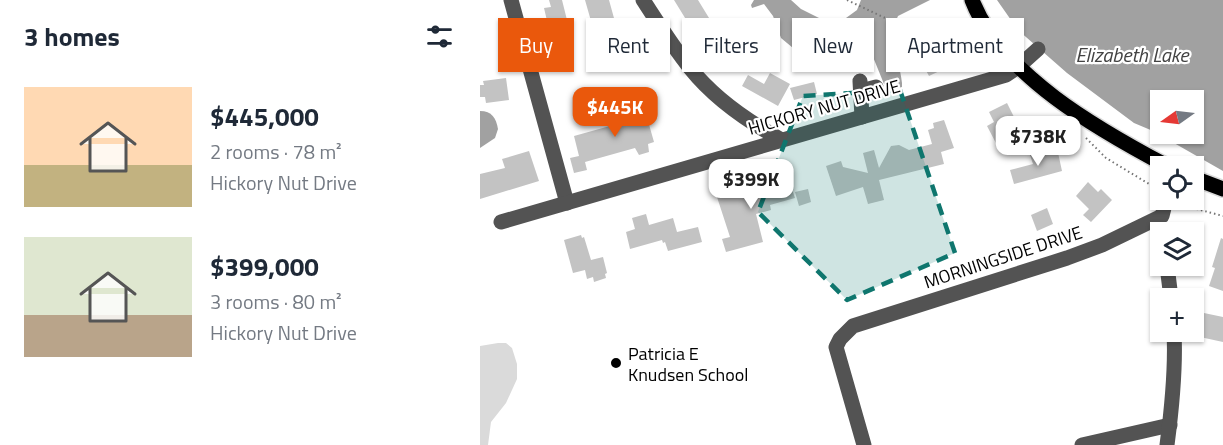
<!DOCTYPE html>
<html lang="en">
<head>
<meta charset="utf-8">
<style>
	body { margin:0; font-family:"Titillium Web",sans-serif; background:#f6f6f7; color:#1f2937; height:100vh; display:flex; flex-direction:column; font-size:22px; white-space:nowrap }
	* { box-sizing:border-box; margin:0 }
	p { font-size:20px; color:#747a83 }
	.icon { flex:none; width:33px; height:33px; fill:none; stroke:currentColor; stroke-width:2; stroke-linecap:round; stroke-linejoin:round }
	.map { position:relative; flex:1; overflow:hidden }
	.side { display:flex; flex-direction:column; background:#fff; width:480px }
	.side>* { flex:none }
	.hud { position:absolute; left:18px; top:18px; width:570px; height:54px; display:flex; gap:12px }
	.needle { width:39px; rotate:256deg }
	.tools { position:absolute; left:670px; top:90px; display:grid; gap:12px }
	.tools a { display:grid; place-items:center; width:54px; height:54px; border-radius:0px; background:#fff; box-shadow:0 2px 4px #0004; font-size:30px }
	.price { position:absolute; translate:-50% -51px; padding:0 14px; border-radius:12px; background:#fff; color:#222; font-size:20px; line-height:39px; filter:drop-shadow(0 2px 3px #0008) }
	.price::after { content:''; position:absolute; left:50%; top:36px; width:18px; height:14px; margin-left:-9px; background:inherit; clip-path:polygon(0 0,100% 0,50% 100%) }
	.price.current { background:#ea580c; color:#fff }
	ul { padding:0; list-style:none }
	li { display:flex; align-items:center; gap:18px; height:150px; padding:0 24px }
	li span { display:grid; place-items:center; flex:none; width:168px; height:120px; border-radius:0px; color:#555 }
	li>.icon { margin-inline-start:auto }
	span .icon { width:72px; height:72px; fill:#fffc; stroke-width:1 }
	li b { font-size:26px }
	h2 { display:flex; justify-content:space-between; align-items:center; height:72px; padding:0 24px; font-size:26px }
	.tag { padding:0 21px; border-radius:0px; background:#fff; box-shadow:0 2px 4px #0004; font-size:21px; line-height:54px }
	.tag.current { background:#ea580c; color:#fff }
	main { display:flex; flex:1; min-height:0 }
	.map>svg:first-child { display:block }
	.green { fill:#dadada }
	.water { fill:#a1a1a1; fill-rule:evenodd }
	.building { fill:#c3c3c3 }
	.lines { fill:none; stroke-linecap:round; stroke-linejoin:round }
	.major-casing { stroke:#dbdbdb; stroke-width:18 }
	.path { stroke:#757575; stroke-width:2; stroke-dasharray:1.5 3; stroke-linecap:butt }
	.minor { stroke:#535353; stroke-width:15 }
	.major { stroke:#000; stroke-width:15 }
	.marked { fill:#0f766e; fill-opacity:0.2; stroke:#0f766e; stroke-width:4.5; stroke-dasharray:12 8; stroke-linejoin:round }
	.poi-dot { fill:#000; stroke:#fff; stroke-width:2 }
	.labels { text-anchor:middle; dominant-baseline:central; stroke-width:4.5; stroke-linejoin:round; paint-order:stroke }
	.street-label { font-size:18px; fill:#000; stroke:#fff }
	.poi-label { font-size:18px; fill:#000; stroke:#fff; text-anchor:start }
	.water-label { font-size:20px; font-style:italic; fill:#424242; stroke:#fff }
</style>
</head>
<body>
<main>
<section class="side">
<h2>3 homes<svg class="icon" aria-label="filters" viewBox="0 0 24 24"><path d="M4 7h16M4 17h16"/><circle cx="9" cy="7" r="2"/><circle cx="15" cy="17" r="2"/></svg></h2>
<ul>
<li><span style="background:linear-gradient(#ffd9b3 65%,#c2b280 0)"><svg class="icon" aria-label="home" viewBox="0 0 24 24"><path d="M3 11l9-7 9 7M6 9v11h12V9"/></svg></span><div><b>$445,000</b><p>2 rooms · 78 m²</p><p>Hickory Nut Drive</p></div></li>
<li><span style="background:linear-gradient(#dfe7d0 65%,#b9a48a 0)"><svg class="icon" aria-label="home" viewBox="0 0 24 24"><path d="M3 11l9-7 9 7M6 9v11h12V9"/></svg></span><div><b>$399,000</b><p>3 rooms · 80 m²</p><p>Hickory Nut Drive</p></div></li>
</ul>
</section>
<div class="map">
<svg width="743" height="445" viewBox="0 0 743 445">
	<rect width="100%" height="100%" fill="#fff"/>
	<!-- green -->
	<polygon class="green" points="18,343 26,343 32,348 37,364 37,379 26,403 11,422 8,445 0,445 0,346"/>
	<!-- water -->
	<g class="water">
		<path d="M274,0h37l10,9 34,17 22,-16 4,-10h69l-32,16c-10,19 2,47 4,67v4l-8,2 -10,-5 -13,-32 -4,-1 -9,5h-19l-12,-1 -16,-6 -18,-1 -12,-10 -8,-22 -9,-12 -12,4 -1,-3z"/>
		<path d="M517,0h226v171l-70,-40 -19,-8 -67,-50 -49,-43zM681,100h33v34h-33z"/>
		<path d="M0,111c12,0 16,7 18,18l-3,9 -15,10z"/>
	</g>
	<!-- building -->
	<g class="building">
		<polygon points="69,0 82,0 87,20 68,25 64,8 71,7"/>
		<polygon points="105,0 129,0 137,29 141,29 145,43 130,47 127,35 110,39 107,30 113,28"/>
		<polygon points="194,0 218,0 237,31 243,25 257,41 247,50 253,57 243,66 218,39"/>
		<polygon points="449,24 470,66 449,76 442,63 445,61 431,33"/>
		<polygon points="290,73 310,84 298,106 262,86 268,75 284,84"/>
		<polygon points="26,78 29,100 6,103 5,97 0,97 0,85 4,85 3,81"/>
		<polygon points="334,82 337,94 314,100 310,88"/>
		<polygon points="160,93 174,142 168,144 169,152 159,155 155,148 105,162 107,170 94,173 90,158 99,156 94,136 155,119 147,97"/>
		<polygon points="527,103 543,135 518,147 507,126 514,122 509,112"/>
		<polygon points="464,120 474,148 461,152 464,164 399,180 404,200 388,204 383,187 356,196 346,166 361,161 363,167 388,173 383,153 394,150 399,168 411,146 419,145 429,150 452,144 448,130 454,128 453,123"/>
		<polygon points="577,148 582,171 534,184 530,170 553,164 550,155"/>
		<polygon points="49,151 59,181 0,199 0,174 25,168 22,159"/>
		<polygon points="306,172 315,198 290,205 291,210 276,214 283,242 246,252 242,239 250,237 237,197 294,180 293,176"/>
		<polygon points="608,182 618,192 621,189 632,200 611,222 603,215 609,209 596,196"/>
		<polygon points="328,189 331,202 319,206 315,192"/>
		<polygon points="567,208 573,224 557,231 551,215"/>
		<polygon points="166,214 169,225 193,218 197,232 218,227 222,242 188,251 185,242 183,243 182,240 150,249 146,232 155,229 152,218"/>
		<polygon points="101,235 102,238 104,237 111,260 123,257 127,273 125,274 126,278 114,282 113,277 107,279 105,270 93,273 84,240"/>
		<polygon points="741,238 743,239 743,291 729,286 735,268 732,267"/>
		<polygon points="724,313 743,317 743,342 720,337"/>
	</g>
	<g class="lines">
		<!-- major casing -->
		<g class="major-casing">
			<g id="major">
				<path d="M492,0c29,75 127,130 195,166"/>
				<polyline points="714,178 743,189"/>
			</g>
		</g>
		<!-- path -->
		<g class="path">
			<polyline points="367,0 420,25"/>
			<polyline points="520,25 530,19"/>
			<polyline points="467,43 482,46 496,37"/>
			<polyline points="469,69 477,51 482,46"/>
			<polyline points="606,138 626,158 679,190"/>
			<polyline points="700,202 713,208 743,216"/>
		</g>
		<!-- minor -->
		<g class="minor">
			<polyline points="31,0 87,203"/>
			<path d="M163,0c15,23 30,47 47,68 24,30 57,53 90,71"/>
			<polyline points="380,81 382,117"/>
			<polyline points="381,91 396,87"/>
			<polyline points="21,222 526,75 538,67 558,49"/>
			<polyline points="687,266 691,298"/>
			<polyline points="384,445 356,347 360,339 373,326 587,258 622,245 682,216 686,200"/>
			<polyline points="602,445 690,425"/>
			<path d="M687,445c5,-38 9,-75 7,-113"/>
		</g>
		<!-- major -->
		<use href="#major" class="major"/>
	</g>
	<!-- marked area -->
	<path class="marked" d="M420,90l55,163 -108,47 -89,-88 45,-116z"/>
	<!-- markers -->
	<circle class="poi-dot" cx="136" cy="363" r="6"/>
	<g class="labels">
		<!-- street labels -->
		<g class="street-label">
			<text transform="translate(344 107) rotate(-16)">HICKORY NUT DRIVE</text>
			<text transform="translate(523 257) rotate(-18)">MORNINGSIDE DRIVE</text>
		</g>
		<!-- poi labels -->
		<g class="poi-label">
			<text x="148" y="353">Patricia E<tspan x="148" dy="21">Knudsen School</tspan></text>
		</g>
		<!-- water labels -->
		<g class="water-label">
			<text x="652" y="54">Elizabeth Lake</text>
		</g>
	</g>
</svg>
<div class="tools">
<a><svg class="needle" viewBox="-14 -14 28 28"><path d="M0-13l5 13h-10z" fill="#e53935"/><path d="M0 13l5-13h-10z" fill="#747a83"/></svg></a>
<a><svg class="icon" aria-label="locate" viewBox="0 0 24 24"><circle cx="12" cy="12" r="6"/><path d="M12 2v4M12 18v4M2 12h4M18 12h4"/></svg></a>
<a><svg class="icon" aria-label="layers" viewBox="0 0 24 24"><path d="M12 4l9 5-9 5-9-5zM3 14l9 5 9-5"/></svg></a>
<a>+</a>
</div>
<b class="price current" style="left:135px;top:138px">$445K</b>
<b class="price" style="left:558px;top:167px">$738K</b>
<b class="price" style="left:271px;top:210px">$399K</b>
<div class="hud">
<a class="tag current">Buy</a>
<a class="tag">Rent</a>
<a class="tag">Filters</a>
<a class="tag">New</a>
<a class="tag">Apartment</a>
</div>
</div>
</main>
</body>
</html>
